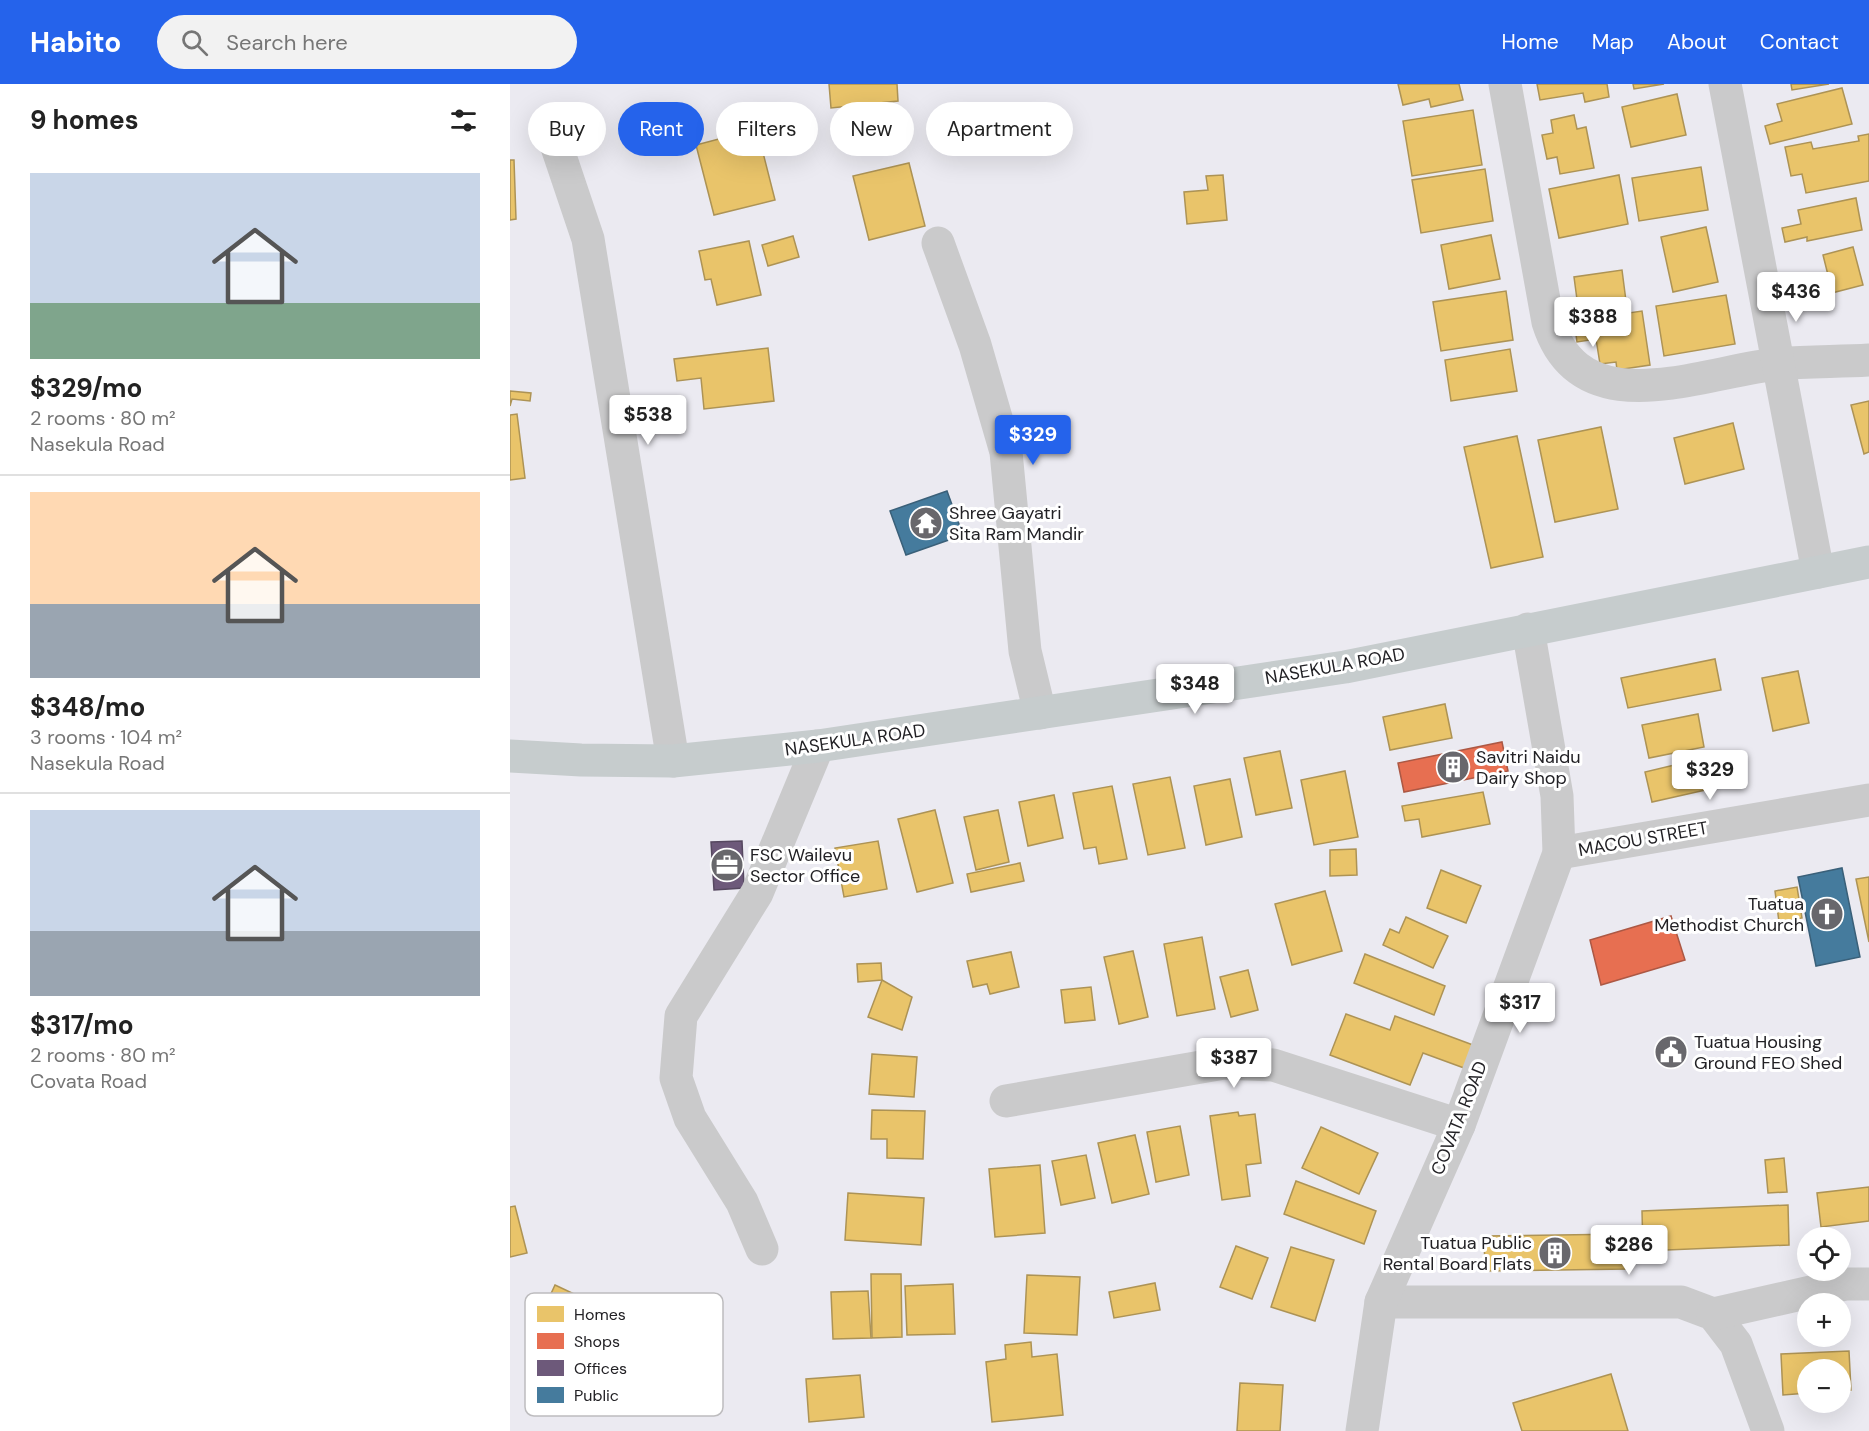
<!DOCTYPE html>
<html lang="en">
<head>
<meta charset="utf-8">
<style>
	body { margin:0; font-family:"DM Sans",sans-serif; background:#f2f2f2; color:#222; height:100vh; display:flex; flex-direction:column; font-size:22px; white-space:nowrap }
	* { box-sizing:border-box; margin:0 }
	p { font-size:20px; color:#767676 }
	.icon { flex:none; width:33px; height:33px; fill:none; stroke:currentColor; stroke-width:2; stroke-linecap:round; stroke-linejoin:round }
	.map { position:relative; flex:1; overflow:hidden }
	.drawer { display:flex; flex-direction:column; background:#fff; width:510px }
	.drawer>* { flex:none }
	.banner { position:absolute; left:18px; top:18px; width:570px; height:54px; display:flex; gap:12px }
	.buttons { position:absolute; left:1287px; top:1143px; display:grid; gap:12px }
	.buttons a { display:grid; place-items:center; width:54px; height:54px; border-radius:50%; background:#fff; box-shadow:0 6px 24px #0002; font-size:30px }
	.price { position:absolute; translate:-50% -51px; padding:0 14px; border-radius:6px; background:#fff; color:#222; font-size:20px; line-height:39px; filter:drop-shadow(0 2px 3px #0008) }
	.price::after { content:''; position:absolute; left:50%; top:36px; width:18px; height:14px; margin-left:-9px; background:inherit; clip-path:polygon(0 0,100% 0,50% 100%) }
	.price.current { background:#2563eb; color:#fff }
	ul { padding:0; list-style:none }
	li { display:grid; align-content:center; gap:12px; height:318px; padding:0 30px }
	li+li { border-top:2px solid #e0e0e0 }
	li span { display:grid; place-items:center; height:186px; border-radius:0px; color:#555 }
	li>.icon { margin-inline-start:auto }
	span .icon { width:108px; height:108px; fill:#fffc; stroke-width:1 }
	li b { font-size:26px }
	h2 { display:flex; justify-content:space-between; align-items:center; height:72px; padding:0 30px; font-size:26px }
	.tag { padding:0 21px; border-radius:27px; background:#fff; box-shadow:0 6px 24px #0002; font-size:21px; line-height:54px }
	.tag.current { background:#2563eb; color:#fff }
	header { display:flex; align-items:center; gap:36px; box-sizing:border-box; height:84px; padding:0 30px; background:#2563eb; color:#fff }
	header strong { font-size:28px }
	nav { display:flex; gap:33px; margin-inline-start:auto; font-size:21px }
	.search { width:420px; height:54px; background:#f2f2f2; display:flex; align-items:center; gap:15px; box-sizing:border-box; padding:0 21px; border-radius:33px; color:#767676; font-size:22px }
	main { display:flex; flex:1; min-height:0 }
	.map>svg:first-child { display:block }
	.homes { fill:#e9c46a; stroke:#ad9355; stroke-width:1.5 }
	.shops { fill:#e76f51; stroke:#ac5844; stroke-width:1.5 }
	.offices { fill:#6d597a; stroke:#564860; stroke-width:1.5 }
	.public { fill:#457b9d; stroke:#3a6079; stroke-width:1.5 }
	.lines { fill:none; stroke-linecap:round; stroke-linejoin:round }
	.minor { stroke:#cacacb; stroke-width:33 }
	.major { stroke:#c6cccd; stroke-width:33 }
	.labels { text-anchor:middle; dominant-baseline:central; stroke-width:6; stroke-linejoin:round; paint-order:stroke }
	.poi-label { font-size:18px; fill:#222125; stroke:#fff; text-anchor:start }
	.street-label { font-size:18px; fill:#222125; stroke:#fff }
	.key { fill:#fff; stroke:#bdbcbe; stroke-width:1.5 }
	.key-label { font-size:16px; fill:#222125 }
</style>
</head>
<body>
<header>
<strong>Habito</strong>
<div class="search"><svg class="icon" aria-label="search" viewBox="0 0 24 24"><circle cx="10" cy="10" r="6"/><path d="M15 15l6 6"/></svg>Search here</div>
<nav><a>Home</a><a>Map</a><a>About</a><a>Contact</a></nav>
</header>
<main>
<section class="drawer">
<h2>9 homes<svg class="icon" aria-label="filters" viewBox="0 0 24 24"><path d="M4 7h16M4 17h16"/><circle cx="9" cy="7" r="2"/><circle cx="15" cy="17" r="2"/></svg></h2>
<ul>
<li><span style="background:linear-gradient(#c9d6e8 70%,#7fa58c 0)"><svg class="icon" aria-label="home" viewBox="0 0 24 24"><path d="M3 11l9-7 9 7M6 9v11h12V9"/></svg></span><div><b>$329/mo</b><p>2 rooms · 80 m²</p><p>Nasekula Road</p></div></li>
<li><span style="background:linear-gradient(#ffd9b3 60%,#9aa5b1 0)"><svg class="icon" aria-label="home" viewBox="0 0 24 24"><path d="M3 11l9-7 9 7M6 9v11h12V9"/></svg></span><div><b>$348/mo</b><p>3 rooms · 104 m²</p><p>Nasekula Road</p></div></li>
<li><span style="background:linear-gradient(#c9d6e8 65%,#9aa5b1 0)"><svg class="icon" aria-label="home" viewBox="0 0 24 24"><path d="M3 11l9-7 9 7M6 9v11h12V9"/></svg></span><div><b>$317/mo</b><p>2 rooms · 80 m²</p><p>Covata Road</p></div></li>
</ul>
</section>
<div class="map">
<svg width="1359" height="1347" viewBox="0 0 1359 1347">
	<rect width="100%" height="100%" fill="#ebeaf1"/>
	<!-- homes -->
	<g class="homes">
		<polygon points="319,0 387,0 388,17 321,24"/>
		<polygon points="888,0 949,0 953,16 921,23 919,15 893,21"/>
		<polygon points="1027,0 1097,0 1099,13 1075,18 1073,9 1030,16"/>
		<polygon points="1123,0 1154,0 1124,5"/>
		<polygon points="1281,0 1319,0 1282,6"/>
		<polygon points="1332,4 1342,40 1260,60 1255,42 1272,37 1267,20"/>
		<polygon points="1167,10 1176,51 1121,63 1112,23"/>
		<polygon points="963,26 972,81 902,92 893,37"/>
		<polygon points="1064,31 1067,45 1076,43 1084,84 1050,90 1047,73 1037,75 1032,51 1043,49 1041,36"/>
		<polygon points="247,45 265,116 204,131 186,61"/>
		<polygon points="1359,50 1359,97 1296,109 1292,90 1281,92 1275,63 1301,58 1303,65 1349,57 1348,52"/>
		<polygon points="0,76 4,76 6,135 0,136"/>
		<polygon points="399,79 415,142 359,156 343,92"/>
		<polygon points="1191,83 1198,126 1129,137 1122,94"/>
		<polygon points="975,85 983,137 911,149 902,96"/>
		<polygon points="713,91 717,136 677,140 674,108 698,106 696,92"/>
		<polygon points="1109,91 1118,140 1049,154 1039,105"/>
		<polygon points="1346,114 1352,146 1297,157 1297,153 1275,158 1272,144 1291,140 1288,126"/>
		<polygon points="1196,143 1208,198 1163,208 1151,153"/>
		<polygon points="981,151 990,195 939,205 931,161"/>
		<polygon points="283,152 289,173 258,182 252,161"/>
		<polygon points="239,157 251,211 207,221 201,195 195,196 189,167"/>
		<polygon points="1343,163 1353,201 1314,211 1310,193 1318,191 1313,171"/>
		<polygon points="1112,186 1116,217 1068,223 1064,193"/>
		<polygon points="996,207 1003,256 931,267 923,218"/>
		<polygon points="1216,211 1225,260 1154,272 1146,222"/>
		<polygon points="1132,227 1140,281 1107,286 1106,278 1090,280 1086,255 1067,258 1064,237"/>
		<polygon points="258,264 264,317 194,325 191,294 167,297 164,275"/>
		<polygon points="1000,265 1007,307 941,317 935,276"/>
		<polygon points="0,307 21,309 20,317 2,315 0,322"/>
		<polygon points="1359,317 1359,368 1354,370 1341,321"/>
		<polygon points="7,330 15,394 0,396 0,331"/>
		<polygon points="1223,339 1234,385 1175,400 1164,354"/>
		<polygon points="1091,343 1108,425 1045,438 1028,356"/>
		<polygon points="1007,352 1033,473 981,484 954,363"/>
		<polygon points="1205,575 1211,606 1118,624 1111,594"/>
		<polygon points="1288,587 1299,639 1263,647 1252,594"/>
		<polygon points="935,620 942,654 880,666 873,633"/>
		<polygon points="1188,630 1194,663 1139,674 1132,641"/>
		<polygon points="770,667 782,724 746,731 734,674"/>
		<polygon points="1202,672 1209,703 1142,718 1135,688"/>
		<polygon points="835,687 848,753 804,761 791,696"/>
		<polygon points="660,693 675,764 638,771 623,700"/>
		<polygon points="720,695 732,753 696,761 684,702"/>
		<polygon points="602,702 617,775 589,780 586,763 574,765 563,709"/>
		<polygon points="973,708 980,740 912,753 909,735 895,737 892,722"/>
		<polygon points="544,711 553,754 518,762 509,718"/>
		<polygon points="425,726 443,799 407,808 388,735"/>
		<polygon points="488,726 499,778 466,786 454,733"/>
		<polygon points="368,757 377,805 334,813 325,764"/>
		<polygon points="846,765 847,791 820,792 820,766"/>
		<polygon points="510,779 514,797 461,808 457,790"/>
		<polygon points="931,786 971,802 956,839 917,824"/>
		<polygon points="1359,793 1359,858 1346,795"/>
		<polygon points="1287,803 1292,834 1269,838 1265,807"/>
		<polygon points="815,807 832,867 782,881 765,820"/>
		<polygon points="896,833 938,852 923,884 873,861 880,845 889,849"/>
		<polygon points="692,853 705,925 667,932 654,860"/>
		<polygon points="623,867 638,933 609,940 594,873"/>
		<polygon points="501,868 509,903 480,910 477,900 463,903 457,877"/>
		<polygon points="855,870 935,902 924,931 844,899"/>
		<polygon points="371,879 372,896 348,898 347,880"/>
		<polygon points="738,886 748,926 721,933 710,893"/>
		<polygon points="372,896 402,913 392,946 358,933"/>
		<polygon points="581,903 585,936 555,939 551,906"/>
		<polygon points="836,930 880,946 885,932 963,961 954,984 913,969 900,1001 820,971"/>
		<polygon points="362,970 407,973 404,1013 359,1010"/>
		<polygon points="362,1026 415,1027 413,1075 377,1074 377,1055 361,1055"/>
		<polygon points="728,1028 729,1032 745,1030 751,1079 736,1081 740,1112 712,1116 700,1032"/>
		<polygon points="670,1042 679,1091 646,1098 637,1048"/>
		<polygon points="811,1043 868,1069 849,1110 792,1084"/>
		<polygon points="625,1051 639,1110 602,1119 588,1059"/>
		<polygon points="576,1071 585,1114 551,1121 542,1077"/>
		<polygon points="1274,1074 1277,1108 1258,1109 1255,1076"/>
		<polygon points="530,1081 535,1149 485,1153 479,1085"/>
		<polygon points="786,1097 866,1127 854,1160 774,1130"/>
		<polygon points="1359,1103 1359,1137 1311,1143 1307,1109"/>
		<polygon points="338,1109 414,1114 411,1161 335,1156"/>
		<polygon points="1278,1121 1279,1161 1133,1167 1132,1127"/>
		<polygon points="5,1122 17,1169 0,1173 0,1123"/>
		<polygon points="1116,1150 1117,1185 975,1187 974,1152"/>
		<polygon points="726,1162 758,1174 742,1215 710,1203"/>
		<polygon points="781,1163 824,1176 805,1237 761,1223"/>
		<polygon points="361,1190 391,1190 392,1253 362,1254"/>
		<polygon points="517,1191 570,1193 567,1251 514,1249"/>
		<polygon points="645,1199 650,1226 604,1234 599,1208"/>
		<polygon points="443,1200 445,1250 397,1251 395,1202"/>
		<polygon points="45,1201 75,1215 63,1241 33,1227"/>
		<polygon points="358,1207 361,1254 323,1255 321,1208"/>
		<polygon points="521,1258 522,1273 547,1270 553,1331 482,1338 476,1278 496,1275 495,1261"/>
		<polygon points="1339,1267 1341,1306 1330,1307 1330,1286 1298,1286 1298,1309 1273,1311 1271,1270"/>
		<polygon points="1101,1290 1118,1347 1012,1347 1003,1319"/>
		<polygon points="350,1291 354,1333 299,1338 296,1295"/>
		<polygon points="730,1299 773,1301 770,1347 727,1347"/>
	</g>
	<!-- shops -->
	<g class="shops">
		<polygon points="992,658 998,687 894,708 888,679"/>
		<polygon points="1161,832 1175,876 1091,901 1080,856"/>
	</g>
	<!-- offices -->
	<polygon class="offices" points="232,757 234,804 204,806 201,758"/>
	<!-- public -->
	<g class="public">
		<polygon points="437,407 453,451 396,471 380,427"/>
		<polygon points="1332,784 1350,873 1306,882 1288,793"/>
	</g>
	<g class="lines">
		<!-- minor -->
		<g class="minor">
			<path d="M995,0l43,238c33,105 153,50 229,42 31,-3 62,-2 92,-4"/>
			<polyline points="1215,0 1308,488"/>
			<polyline points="47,63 78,155 163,677"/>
			<polyline points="428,159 465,261 496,368 515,567 530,629"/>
			<polyline points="1049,769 1359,716"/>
			<polyline points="496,1017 714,979 763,981 949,1041"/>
			<polyline points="252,1165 232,1118 180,1034 166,994 171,932 247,809 308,662"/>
			<polyline points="871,1218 1171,1218 1203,1230 1226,1260 1258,1347"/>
			<polyline points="1203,1230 1336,1200 1359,1200"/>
			<polyline points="852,1347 871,1218 949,1041 1049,769 1047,712 1018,545"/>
		</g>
		<!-- major -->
		<polyline class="major" points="0,672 71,676 163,677 308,662 835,583 1359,478"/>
	</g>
	<!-- icons -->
	<defs>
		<g id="temple-disc" transform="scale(1.725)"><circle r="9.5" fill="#68676c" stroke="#fff"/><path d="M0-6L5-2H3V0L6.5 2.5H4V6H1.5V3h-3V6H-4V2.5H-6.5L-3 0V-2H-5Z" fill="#fff"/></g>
		<g id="building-disc" transform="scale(1.725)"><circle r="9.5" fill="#68676c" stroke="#fff"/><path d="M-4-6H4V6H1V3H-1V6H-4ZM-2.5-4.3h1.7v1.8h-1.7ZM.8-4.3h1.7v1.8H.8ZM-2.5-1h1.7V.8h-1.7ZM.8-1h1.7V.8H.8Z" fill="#fff"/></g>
		<g id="office-disc" transform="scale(1.725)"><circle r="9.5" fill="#68676c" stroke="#fff"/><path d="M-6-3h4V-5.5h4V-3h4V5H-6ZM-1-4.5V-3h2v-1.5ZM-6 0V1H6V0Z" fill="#fff"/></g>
		<g id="church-disc" transform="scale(1.725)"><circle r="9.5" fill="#68676c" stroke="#fff"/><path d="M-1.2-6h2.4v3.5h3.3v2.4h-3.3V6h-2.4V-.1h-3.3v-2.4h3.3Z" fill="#fff"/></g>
		<g id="civic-disc" transform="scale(1.725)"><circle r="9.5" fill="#68676c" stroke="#fff"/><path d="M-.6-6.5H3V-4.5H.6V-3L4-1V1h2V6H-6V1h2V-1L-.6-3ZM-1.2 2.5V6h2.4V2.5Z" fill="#fff"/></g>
	</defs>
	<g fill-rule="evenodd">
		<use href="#temple-disc" x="416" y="439"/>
		<use href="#building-disc" x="943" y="683"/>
		<use href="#office-disc" x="217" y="781"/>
		<use href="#church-disc" x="1317" y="830"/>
		<use href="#civic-disc" x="1161" y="968"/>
		<use href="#building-disc" x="1045" y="1169"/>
	</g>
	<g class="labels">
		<!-- poi labels -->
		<g class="poi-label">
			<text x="439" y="429">Shree Gayatri<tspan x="439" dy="21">Sita Ram Mandir</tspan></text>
			<text x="966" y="673">Savitri Naidu<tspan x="966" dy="21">Dairy Shop</tspan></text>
			<text x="240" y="771">FSC Wailevu<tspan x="240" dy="21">Sector Office</tspan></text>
			<text x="1294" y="820" text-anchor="end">Tuatua<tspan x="1294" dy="21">Methodist Church</tspan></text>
			<text x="1184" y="958">Tuatua Housing<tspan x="1184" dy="21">Ground FEO Shed</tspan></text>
			<text x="1022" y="1159" text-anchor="end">Tuatua Public<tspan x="1022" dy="21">Rental Board Flats</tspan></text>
		</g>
		<!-- street labels -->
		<g class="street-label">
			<text transform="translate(825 582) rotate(-10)">NASEKULA ROAD</text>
			<text transform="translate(345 656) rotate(-8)">NASEKULA ROAD</text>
			<text transform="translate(1133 755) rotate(-10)">MACOU STREET</text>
			<text transform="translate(949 1034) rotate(-68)">COVATA ROAD</text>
		</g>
	</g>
	<!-- legend -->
	<rect x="15" y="1209" width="198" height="123" rx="9" class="key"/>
	<rect x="27" y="1222" width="27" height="16" fill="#e9c46a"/>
	<rect x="27" y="1249" width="27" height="16" fill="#e76f51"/>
	<rect x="27" y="1276" width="27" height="16" fill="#6d597a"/>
	<rect x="27" y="1303" width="27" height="16" fill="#457b9d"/>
	<g class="key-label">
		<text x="64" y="1236">Homes</text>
		<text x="64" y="1263">Shops</text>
		<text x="64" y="1290">Offices</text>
		<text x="64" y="1317">Public</text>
	</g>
</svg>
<div class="buttons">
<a><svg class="icon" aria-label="locate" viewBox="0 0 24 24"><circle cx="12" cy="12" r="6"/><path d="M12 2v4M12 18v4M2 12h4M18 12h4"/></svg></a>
<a>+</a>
<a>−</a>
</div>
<b class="price" style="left:1286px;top:239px">$436</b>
<b class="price" style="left:1083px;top:264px">$388</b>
<b class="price" style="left:138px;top:362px">$538</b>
<b class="price current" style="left:523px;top:382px">$329</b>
<b class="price" style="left:685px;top:631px">$348</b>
<b class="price" style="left:1200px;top:717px">$329</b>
<b class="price" style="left:1010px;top:950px">$317</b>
<b class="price" style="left:724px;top:1005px">$387</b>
<b class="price" style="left:1119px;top:1192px">$286</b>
<div class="banner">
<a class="tag">Buy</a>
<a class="tag current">Rent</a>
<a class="tag">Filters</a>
<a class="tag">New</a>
<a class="tag">Apartment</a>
</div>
</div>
</main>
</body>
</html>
